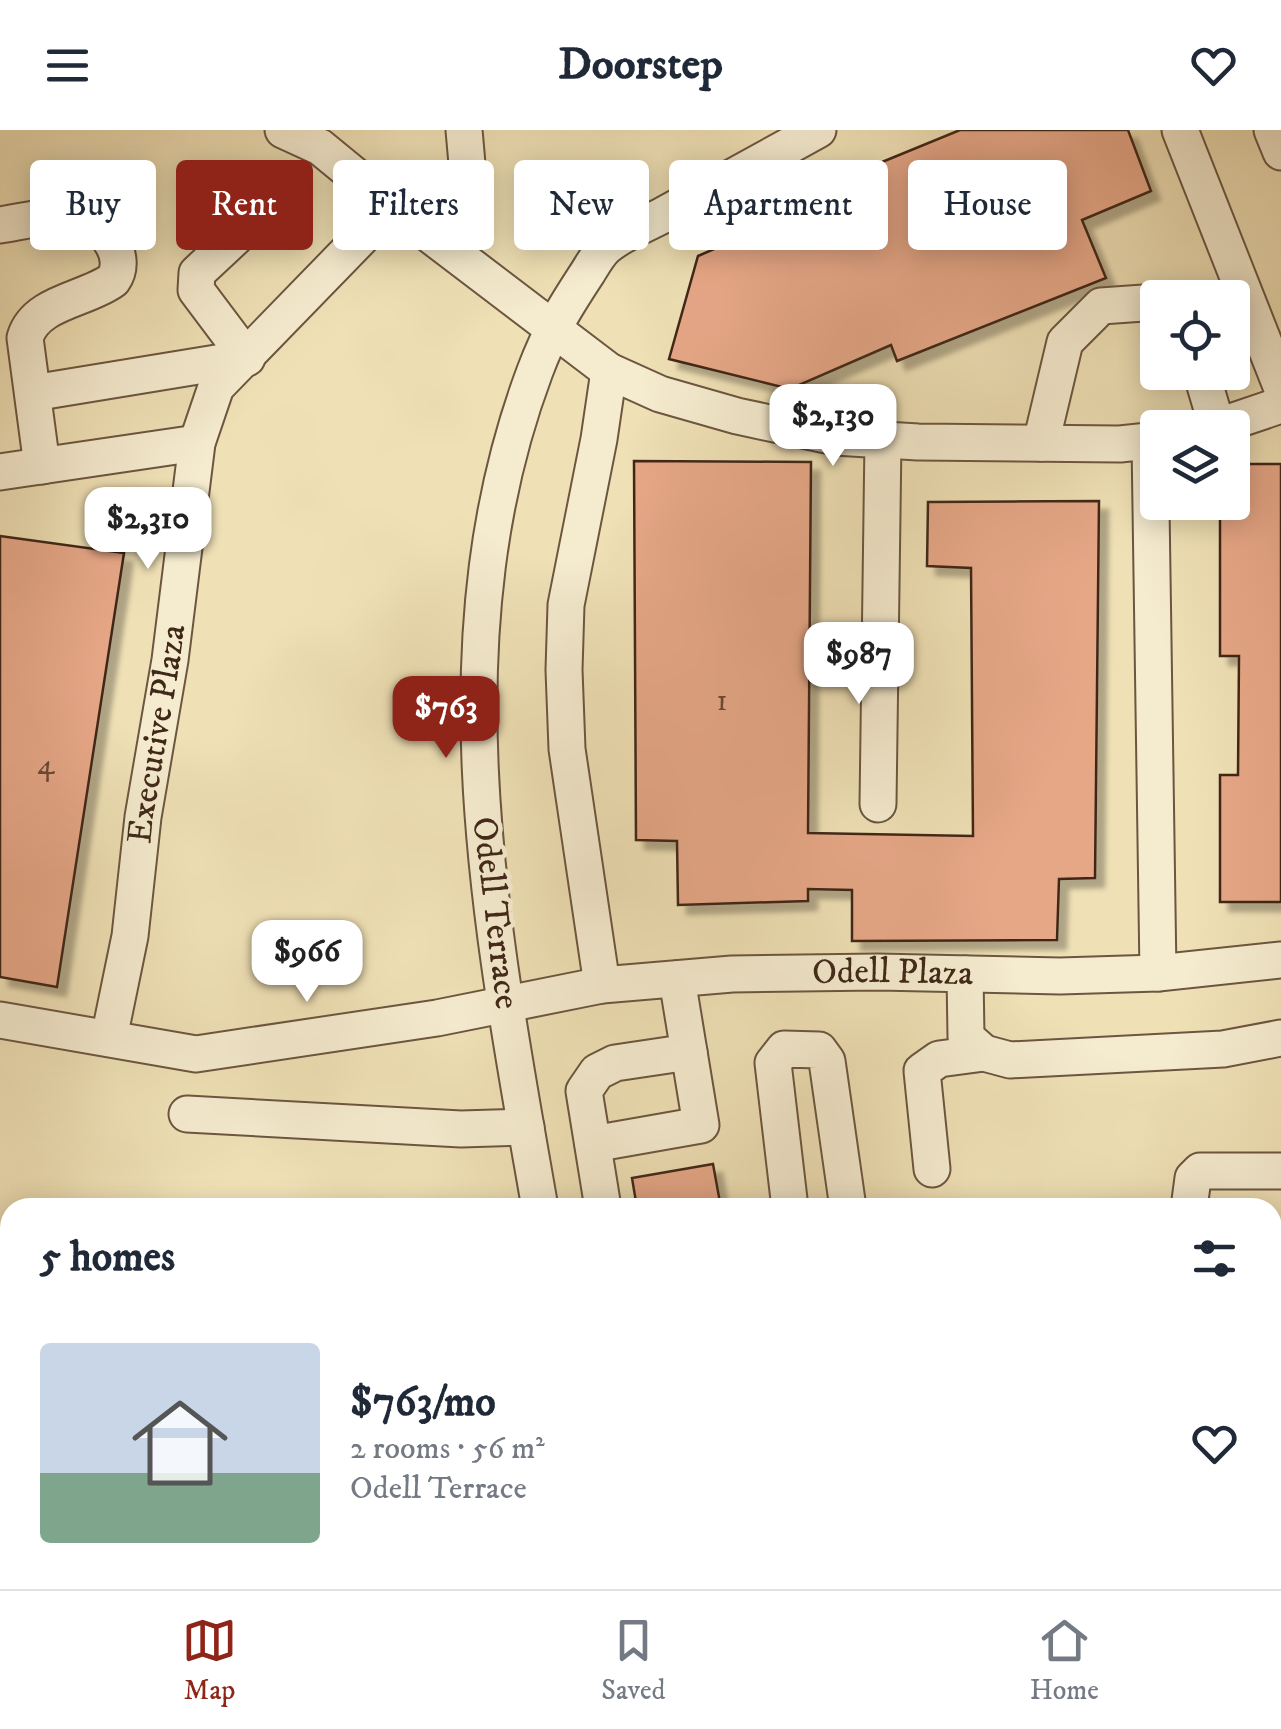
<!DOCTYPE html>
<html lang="en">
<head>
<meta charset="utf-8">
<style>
	body { margin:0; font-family:"IM FELL DW Pica",serif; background:#f6f6f7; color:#1f2937; height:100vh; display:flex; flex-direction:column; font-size:38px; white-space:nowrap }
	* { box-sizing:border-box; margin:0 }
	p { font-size:32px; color:#747a83 }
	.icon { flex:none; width:55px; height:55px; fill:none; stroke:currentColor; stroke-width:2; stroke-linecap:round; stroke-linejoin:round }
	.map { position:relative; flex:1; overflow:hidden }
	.side { position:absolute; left:0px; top:1068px; width:1282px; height:392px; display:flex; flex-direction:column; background:#fff; border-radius:30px 30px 0 0; box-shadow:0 5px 25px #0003 }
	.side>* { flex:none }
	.hud { position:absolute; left:30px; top:30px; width:1222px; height:90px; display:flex; gap:20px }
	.buttons { position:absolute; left:1140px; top:150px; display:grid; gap:20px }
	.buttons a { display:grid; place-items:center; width:110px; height:110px; border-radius:10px; background:#fff; box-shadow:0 5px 25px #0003; font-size:50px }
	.price { position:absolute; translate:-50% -85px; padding:0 22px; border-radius:20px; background:#fff; color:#222; font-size:32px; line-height:65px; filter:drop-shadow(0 2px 5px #0008) }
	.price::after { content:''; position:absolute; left:50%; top:60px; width:30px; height:22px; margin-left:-15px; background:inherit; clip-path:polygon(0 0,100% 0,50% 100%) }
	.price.on { background:#8f2418; color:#fff }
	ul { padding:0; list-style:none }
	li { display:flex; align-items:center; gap:30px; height:250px; padding:0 40px }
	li+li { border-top:2px solid #e0e1e3 }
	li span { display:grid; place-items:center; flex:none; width:280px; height:200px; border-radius:10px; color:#555 }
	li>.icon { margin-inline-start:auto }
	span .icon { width:120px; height:120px; fill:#fffc; stroke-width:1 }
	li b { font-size:42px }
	h2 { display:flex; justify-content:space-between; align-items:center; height:120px; padding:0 40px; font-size:42px }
	.chip { padding:0 35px; border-radius:10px; background:#fff; box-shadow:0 5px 25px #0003; font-size:35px; line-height:90px }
	.chip.on { background:#8f2418; color:#fff }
	header { display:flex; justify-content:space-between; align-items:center; height:130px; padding:0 40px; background:#fff; font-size:45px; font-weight:800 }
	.menu { display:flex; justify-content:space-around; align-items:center; height:140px; border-top:2px solid #e0e1e3; background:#fff; font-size:28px; color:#747a83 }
	.menu a { display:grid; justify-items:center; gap:5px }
	.menu .on { color:#8f2418 }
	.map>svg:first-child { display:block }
	.building { fill:#e6a787; stroke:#402819; stroke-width:2.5; filter:url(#shadow) }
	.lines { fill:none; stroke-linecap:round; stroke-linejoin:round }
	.minor-casing { stroke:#6c5640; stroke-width:39 }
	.minor { stroke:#f5ebcf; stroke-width:35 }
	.labels { text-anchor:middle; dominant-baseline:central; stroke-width:9; stroke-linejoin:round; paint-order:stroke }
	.number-label { font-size:30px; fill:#6a4834 }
	.street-label { font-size:35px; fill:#402819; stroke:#f5ebcf }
</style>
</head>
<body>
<header><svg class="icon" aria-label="menu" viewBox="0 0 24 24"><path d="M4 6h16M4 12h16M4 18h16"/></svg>Doorstep<svg class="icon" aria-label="heart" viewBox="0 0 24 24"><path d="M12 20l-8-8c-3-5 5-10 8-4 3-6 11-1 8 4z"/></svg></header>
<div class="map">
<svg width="1281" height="1459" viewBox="0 0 1281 1459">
	<defs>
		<filter id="shadow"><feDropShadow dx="9" dy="9" stdDeviation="2.5" flood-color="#0004"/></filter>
	</defs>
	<rect width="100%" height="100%" fill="#efe0b5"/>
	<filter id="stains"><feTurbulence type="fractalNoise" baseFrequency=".002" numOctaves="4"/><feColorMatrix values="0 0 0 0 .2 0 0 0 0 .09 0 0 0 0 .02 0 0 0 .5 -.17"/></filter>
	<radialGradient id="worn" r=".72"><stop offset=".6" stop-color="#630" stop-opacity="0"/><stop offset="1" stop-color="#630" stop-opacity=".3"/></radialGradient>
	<!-- building -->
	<g class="building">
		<polygon points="960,0 1128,0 1151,61 1082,90 1106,148 897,231 891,215 790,259 669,229 698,126 833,68 826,55"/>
		<polygon points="634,331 811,332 808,703 973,706 971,438 927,436 928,372 1099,371 1095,748 1059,749 1057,810 852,811 852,760 808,759 808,771 678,775 677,711 636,710"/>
		<polygon points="1232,334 1281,334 1281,772 1220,772 1220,645 1238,645 1239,526 1220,526 1220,372 1232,372"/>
		<polygon points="0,406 124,423 57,857 0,847"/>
		<polygon points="713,1034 721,1078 637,1078 632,1048"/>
	</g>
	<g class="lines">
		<!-- minor casing -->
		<g class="minor-casing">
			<g id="minor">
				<polyline points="283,0 320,17 392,76 609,241 660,264 737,286 835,307 918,312 1120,314 1158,310"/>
				<polyline points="1180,0 1281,256"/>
				<polyline points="1272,0 1281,22"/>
				<path d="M0,95c38,-6 88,-22 112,18 7,11 9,26 1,37 -27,20 -78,22 -88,58l17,128"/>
				<polyline points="424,100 468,45 464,0"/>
				<polyline points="1201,242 1217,296"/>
				<polyline points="33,263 247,228 196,160 197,143 272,73"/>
				<polyline points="1213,298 1281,275"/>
				<polyline points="1150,311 1158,843"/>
				<polyline points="1041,313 1065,212 1101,176 1158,172"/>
				<polyline points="0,342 197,313"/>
				<polyline points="878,674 883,310"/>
				<polyline points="965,844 966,907 984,923 1010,930 1223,919 1281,908"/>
				<polyline points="602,855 567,619 564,540 566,475 599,309 609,241"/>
				<path id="s1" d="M0,890l196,34 241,-36 165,-33 130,-11 146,-2 182,4 98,-3 123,-13"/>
				<path id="s2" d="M109,908l21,-102 13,-119 27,-157 27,-217 19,-56 176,-181"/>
				<polyline points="187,984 461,999 526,997"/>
				<polyline points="593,1014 701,995 689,922"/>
				<polyline points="932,1039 922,941 939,929 984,923"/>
				<path d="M540,1078c-48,-276 -107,-566 -5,-837 15,-40 30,-64 53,-99 5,-8 11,-19 18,-25 16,-14 41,-23 59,-33 51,-28 102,-56 153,-84"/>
				<polyline points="603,1078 584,961 597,942 615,933 689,922 677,849"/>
				<polyline points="790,1078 773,933 784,919 819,920 827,931 848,1078"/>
				<polyline points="1189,1078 1193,1048 1200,1041 1281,1041"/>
				<polyline points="1272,1113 1281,1113"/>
				<polyline points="1272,1195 1281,1195"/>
				<polyline points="1272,1267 1281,1266"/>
				<polyline points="1272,1442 1280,1459"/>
				<polyline points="599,1450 600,1459"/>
				<polyline points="850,1450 852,1459"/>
				<polyline points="954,1450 954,1459"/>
			</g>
		</g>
		<!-- minor -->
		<use href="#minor" class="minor"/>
	</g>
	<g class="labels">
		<!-- number labels -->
		<g class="number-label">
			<text x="722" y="571">1</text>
			<text x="46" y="635">4</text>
		</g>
		<!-- street labels -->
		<g class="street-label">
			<text stroke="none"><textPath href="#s2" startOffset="308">Executive Plaza</textPath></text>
			<text transform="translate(495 783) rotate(83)">Odell Terrace</text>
			<text stroke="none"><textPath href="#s1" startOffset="902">Odell Plaza</textPath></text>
		</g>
	</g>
	<rect width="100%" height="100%" filter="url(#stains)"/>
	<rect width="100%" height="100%" fill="url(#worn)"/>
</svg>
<div class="buttons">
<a><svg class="icon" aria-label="locate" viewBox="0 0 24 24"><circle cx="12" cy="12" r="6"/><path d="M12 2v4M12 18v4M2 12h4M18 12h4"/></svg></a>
<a><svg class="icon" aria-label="layers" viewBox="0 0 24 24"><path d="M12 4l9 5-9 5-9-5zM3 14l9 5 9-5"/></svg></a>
</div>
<b class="price" style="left:833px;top:339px">$2,130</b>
<b class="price" style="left:148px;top:442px">$2,310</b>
<b class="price" style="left:859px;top:577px">$987</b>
<b class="price on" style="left:446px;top:631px">$763</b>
<b class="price" style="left:307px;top:875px">$966</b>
<div class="hud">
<a class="chip">Buy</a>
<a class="chip on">Rent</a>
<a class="chip">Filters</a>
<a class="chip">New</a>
<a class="chip">Apartment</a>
<a class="chip">House</a>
</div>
<section class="side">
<h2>5 homes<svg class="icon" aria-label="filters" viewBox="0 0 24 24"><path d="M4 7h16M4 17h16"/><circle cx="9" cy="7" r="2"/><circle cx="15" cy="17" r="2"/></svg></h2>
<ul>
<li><span style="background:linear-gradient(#c9d6e8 65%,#7fa58c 0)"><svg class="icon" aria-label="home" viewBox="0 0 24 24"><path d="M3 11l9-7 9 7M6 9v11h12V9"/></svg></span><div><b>$763/mo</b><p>2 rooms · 56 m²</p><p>Odell Terrace</p></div><svg class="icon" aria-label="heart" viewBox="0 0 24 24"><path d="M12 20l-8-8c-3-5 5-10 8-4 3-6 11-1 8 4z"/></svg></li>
</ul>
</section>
</div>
<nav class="menu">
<a class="on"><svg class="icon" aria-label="map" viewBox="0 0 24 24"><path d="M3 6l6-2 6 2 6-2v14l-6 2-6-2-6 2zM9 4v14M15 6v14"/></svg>Map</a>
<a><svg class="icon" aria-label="saved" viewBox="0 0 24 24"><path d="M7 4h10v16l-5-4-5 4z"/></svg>Saved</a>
<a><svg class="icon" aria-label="home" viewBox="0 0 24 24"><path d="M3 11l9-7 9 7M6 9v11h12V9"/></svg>Home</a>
</nav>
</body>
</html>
